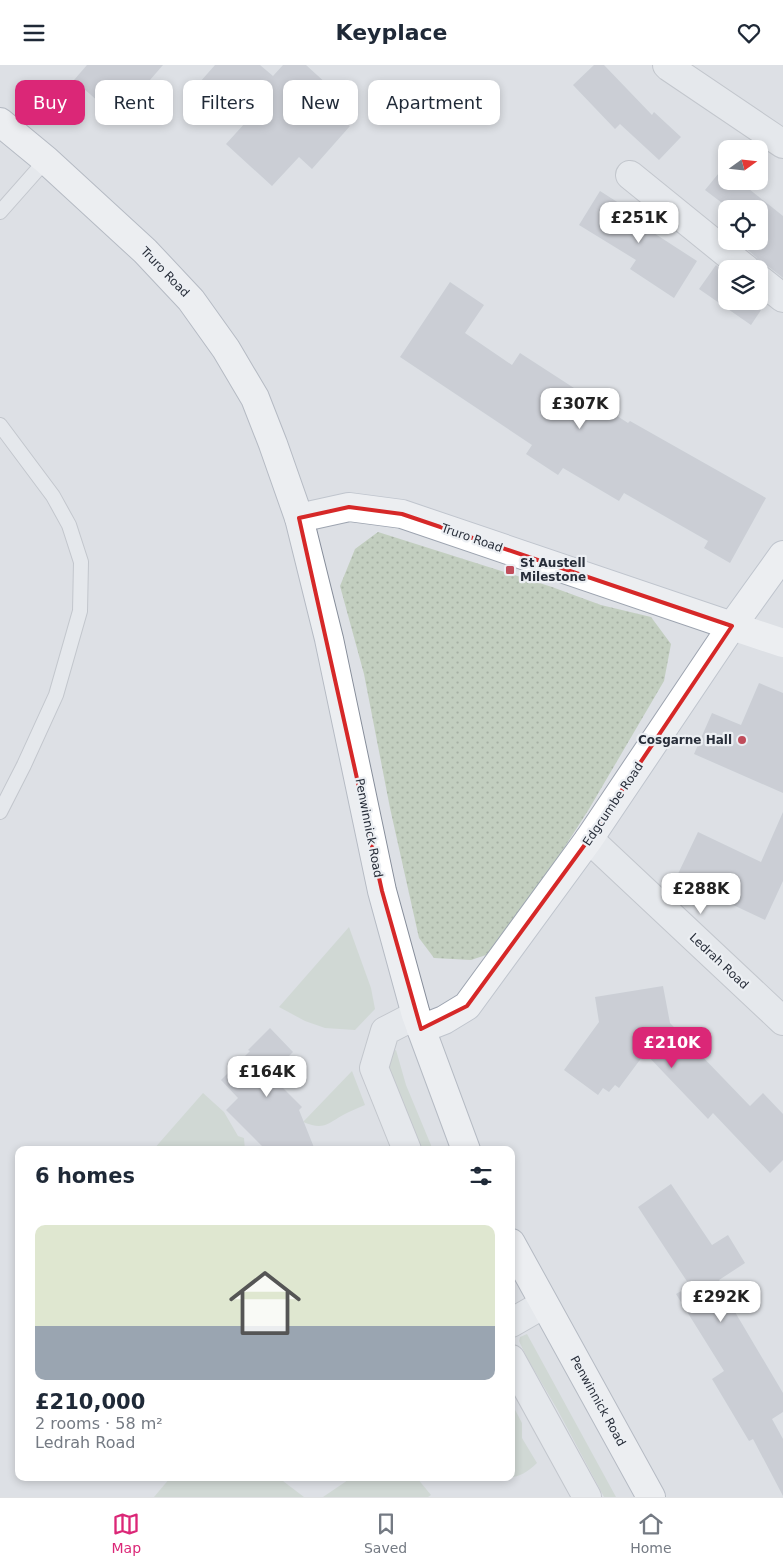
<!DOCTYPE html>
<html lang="en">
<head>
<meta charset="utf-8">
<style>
	body { margin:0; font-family:"DejaVu Sans",sans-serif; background:#f6f6f7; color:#1f2937; height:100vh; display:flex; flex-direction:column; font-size:19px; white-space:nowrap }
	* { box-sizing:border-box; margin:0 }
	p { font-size:16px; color:#747a83 }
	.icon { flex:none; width:28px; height:28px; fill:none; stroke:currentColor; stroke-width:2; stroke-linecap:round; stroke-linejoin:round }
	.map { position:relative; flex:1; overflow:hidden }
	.drawer { position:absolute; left:15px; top:1081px; width:500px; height:335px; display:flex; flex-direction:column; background:#fff; border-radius:10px; box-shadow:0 2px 8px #0003 }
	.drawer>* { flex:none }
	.banner { position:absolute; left:15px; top:15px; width:500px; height:45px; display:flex; gap:10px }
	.needle { width:32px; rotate:75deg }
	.buttons { position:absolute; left:718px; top:75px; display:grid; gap:10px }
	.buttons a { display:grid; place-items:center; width:50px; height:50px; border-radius:10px; background:#fff; box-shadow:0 2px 8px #0003; font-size:25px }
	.price { position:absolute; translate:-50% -42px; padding:0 11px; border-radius:10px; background:#fff; color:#222; font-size:16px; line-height:32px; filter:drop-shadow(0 1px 2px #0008) }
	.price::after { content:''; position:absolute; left:50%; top:30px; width:15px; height:11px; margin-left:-8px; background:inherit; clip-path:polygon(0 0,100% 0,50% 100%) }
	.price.on { background:#db2777; color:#fff }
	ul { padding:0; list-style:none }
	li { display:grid; align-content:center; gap:10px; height:265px; padding:0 20px }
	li+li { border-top:1px solid #e0e1e3 }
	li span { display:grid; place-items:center; height:155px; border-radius:10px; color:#555 }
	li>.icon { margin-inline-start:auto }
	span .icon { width:90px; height:90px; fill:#fffc; stroke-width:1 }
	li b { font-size:21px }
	h2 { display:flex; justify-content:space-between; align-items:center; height:60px; padding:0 20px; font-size:21px }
	.pill { padding:0 18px; border-radius:10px; background:#fff; box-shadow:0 2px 8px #0003; font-size:18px; line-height:45px }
	.pill.on { background:#db2777; color:#fff }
	header { display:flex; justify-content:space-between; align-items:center; height:65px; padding:0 20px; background:#fff; font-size:22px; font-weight:700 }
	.menu { display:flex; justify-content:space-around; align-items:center; height:70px; border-top:1px solid #e0e1e3; background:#fff; font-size:14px; color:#747a83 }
	.menu a { display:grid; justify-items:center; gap:2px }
	.menu .on { color:#db2777 }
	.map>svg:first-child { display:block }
	.green { fill:#c2cebf }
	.park { fill:url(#park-dots) }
	.building { fill:#b5b9c1 }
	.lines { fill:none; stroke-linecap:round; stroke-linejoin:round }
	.service-casing { stroke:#a3a7ae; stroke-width:16 }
	.minor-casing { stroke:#a3a7ae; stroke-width:30 }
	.primary-casing { stroke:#9da4b0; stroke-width:30 }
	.trunk-casing { stroke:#868d9a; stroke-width:30 }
	.service { stroke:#eff1f4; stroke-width:14 }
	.minor { stroke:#eff1f4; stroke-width:28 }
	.secondary { stroke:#fff; stroke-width:28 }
	.primary { stroke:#fff; stroke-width:28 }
	.trunk { stroke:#fff; stroke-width:28 }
	.marked { fill:none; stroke:#d62828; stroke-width:4; stroke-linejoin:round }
	.poi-dot { fill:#c04c5a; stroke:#eceff3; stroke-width:2 }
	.labels { text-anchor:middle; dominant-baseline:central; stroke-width:4.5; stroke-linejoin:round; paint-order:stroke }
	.street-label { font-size:12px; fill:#282e3a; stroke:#eceff3 }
	.poi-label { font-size:12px; font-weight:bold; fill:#282e3a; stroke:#eceff3; text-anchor:start }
</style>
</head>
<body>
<header><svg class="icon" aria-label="menu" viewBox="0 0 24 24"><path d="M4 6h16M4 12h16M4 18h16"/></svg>Keyplace<svg class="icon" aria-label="heart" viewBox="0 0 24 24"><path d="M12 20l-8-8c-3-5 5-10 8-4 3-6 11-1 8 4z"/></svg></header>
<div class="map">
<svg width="783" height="1432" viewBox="0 0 783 1432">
	<defs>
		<pattern id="park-dots" width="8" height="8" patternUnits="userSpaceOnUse" patternTransform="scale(1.25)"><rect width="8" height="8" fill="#c2cebf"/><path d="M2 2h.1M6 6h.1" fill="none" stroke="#a7b1a5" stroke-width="1.8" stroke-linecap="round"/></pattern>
	</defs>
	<rect width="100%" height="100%" fill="#dde0e5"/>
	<!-- green -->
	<g class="green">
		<polygon points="349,862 371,923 375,944 355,965 325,963 305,956 279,942"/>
		<polygon points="396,985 406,1020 433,1085 419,1085 387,1005 389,987"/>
		<path d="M352,1006l13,34c-7,3 -15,6 -22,10 -17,10 -20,15 -40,7z"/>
		<polygon points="203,1028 224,1047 238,1071 244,1073 245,1085 153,1085"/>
		<polygon points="527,1269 616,1432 604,1432 557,1344 527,1293 519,1276 520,1272"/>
		<path d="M511,1337l11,21v15l15,25c-12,11 -17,14 -34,15l8,-1z"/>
		<polygon points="170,1413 279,1413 304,1432 154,1432"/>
		<polygon points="351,1413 417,1413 431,1430 428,1432 323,1432"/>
	</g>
	<!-- park -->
	<polygon class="park" points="378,467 552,522 601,540 651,552 671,579 664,616 589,744 498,886 471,895 434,893 419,873 390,743 364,609 340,521 355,484"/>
	<!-- building -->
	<g class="building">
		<polygon points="87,0 163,0 117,53 74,15"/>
		<polygon points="215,0 260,0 273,11 283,0 306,0 328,20 317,32 350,61 312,104 299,92 272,121 226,79 245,58 200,17"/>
		<polygon points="594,0 604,0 652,50 654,47 681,72 659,95 620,59 615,64 573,20"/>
		<polygon points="723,103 726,106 726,116 739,116 783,151 783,213 769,202 761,199 756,192 737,176 759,176 759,144 730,144 705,125"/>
		<polygon points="600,126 647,156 643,161 697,196 674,233 630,204 636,195 579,160"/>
		<polygon points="716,200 726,208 726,236 759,236 759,234 765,239 751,260 699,224"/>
		<polygon points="450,217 484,240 465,268 512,300 520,288 628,358 630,356 766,433 730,498 704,483 708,476 624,428 619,436 563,403 558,410 526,389 532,380 400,292"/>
		<polygon points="759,618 783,628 783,728 694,689 712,648 741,660"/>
		<polygon points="783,747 783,816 765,855 676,813 698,767 761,797"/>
		<polygon points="663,921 670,958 750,1041 763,1028 783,1049 783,1095 770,1108 713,1048 708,1054 645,988 619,1023 615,1020 609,1027 603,1023 598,1030 564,1005 599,957 595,932"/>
		<polygon points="270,963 293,987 270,1010 302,1042 299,1045 315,1085 266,1085 226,1045 238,1033 221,1015 250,986 248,985"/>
		<polygon points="671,1119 712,1180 728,1170 745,1198 719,1215 738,1246 735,1247 783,1328 783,1347 772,1354 783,1374 783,1431 753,1374 749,1376 712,1314 724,1306 676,1229 690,1221 638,1142"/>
	</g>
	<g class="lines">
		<!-- service casing -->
		<g class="service-casing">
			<g id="service">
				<polyline points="0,147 46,95"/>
				<polyline points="0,360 53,431 69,460 81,497 80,546 56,630 24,700 0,747"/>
			</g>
		</g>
		<!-- minor casing -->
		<g class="minor-casing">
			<g id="minor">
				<polyline points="667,0 669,2 783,79"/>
				<polyline points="630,110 746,204"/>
				<polyline points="759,214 783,233"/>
				<polyline points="589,774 783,956"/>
				<polyline points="407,1085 374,1003 385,966 416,950"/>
				<polyline points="511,1258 544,1239"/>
				<polyline points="511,1294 587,1432"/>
			</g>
		</g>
		<!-- primary casing -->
		<g class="primary-casing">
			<g id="primary">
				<polyline points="299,453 349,442 402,449 732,561"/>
				<polyline points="421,964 444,955 467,941 589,774 732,561 783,490"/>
			</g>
		</g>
		<!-- trunk casing -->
		<g class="trunk-casing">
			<g id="trunk">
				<polyline points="0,57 46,95 145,186 191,235 226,284 255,333 273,379 299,453 329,574 382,826 416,950 466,1085"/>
				<polyline points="511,1178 651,1432"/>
			</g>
		</g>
		<!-- service -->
		<use href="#service" class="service"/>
		<!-- minor -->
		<use href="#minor" class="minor"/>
		<!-- secondary -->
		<polyline class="secondary" points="732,561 783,578"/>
		<!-- primary -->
		<use href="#primary" class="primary"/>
		<!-- trunk -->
		<use href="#trunk" class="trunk"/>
	</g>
	<!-- marked area -->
	<path d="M0 0H783V1432H0ZM349,442l53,7 330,112 -143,213 -122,167 -46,23 -39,-138 -83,-373z" fill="#dde0e5" fill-opacity=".55" fill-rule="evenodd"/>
	<path class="marked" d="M349,442l53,7 330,112 -143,213 -122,167 -46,23 -39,-138 -83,-373z"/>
	<!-- markers -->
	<g class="poi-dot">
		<rect x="505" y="500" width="10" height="10" rx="2.5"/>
		<circle cx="742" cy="675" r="5"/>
	</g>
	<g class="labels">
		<!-- street labels -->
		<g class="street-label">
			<text transform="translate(165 207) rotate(46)">Truro Road</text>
			<text transform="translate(472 473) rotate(19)">Truro Road</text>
			<text transform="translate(613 739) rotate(-56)">Edgcumbe Road</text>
			<text transform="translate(369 763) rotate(79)">Penwinnick Road</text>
			<text transform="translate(719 896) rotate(43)">Ledrah Road</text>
			<text transform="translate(598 1336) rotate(61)">Penwinnick Road</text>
		</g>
		<!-- poi labels -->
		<g class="poi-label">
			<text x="520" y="498">St Austell<tspan x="520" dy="14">Milestone</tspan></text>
			<text x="732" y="675" text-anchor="end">Cosgarne Hall</text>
		</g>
	</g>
</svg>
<div class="buttons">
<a><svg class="needle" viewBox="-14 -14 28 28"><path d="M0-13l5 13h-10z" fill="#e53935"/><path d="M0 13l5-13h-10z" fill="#747a83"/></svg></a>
<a><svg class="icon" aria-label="locate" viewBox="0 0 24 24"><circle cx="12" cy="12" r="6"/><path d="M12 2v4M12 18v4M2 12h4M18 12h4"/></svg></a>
<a><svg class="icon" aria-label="layers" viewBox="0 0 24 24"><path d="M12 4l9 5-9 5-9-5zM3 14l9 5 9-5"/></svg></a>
</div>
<b class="price" style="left:639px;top:179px">£251K</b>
<b class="price" style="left:580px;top:365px">£307K</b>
<b class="price" style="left:701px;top:850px">£288K</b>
<b class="price on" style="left:672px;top:1004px">£210K</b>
<b class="price" style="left:267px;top:1033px">£164K</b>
<b class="price" style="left:721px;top:1258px">£292K</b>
<div class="banner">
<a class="pill on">Buy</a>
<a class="pill">Rent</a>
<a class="pill">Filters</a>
<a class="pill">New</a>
<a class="pill">Apartment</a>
</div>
<section class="drawer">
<h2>6 homes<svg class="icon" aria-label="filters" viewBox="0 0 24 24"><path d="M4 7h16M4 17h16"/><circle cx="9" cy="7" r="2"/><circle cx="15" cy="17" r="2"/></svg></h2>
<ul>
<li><span style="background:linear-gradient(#dfe7d0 65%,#9aa5b1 0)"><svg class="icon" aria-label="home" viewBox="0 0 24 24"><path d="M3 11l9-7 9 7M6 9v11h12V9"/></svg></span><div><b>£210,000</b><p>2 rooms · 58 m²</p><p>Ledrah Road</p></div></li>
</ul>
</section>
</div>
<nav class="menu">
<a class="on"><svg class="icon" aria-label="map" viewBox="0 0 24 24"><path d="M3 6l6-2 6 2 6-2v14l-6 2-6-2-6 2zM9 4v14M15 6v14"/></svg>Map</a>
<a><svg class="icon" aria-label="saved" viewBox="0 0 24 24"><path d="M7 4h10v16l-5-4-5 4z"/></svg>Saved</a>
<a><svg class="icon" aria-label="home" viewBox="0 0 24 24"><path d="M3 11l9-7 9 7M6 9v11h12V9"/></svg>Home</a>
</nav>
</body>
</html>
